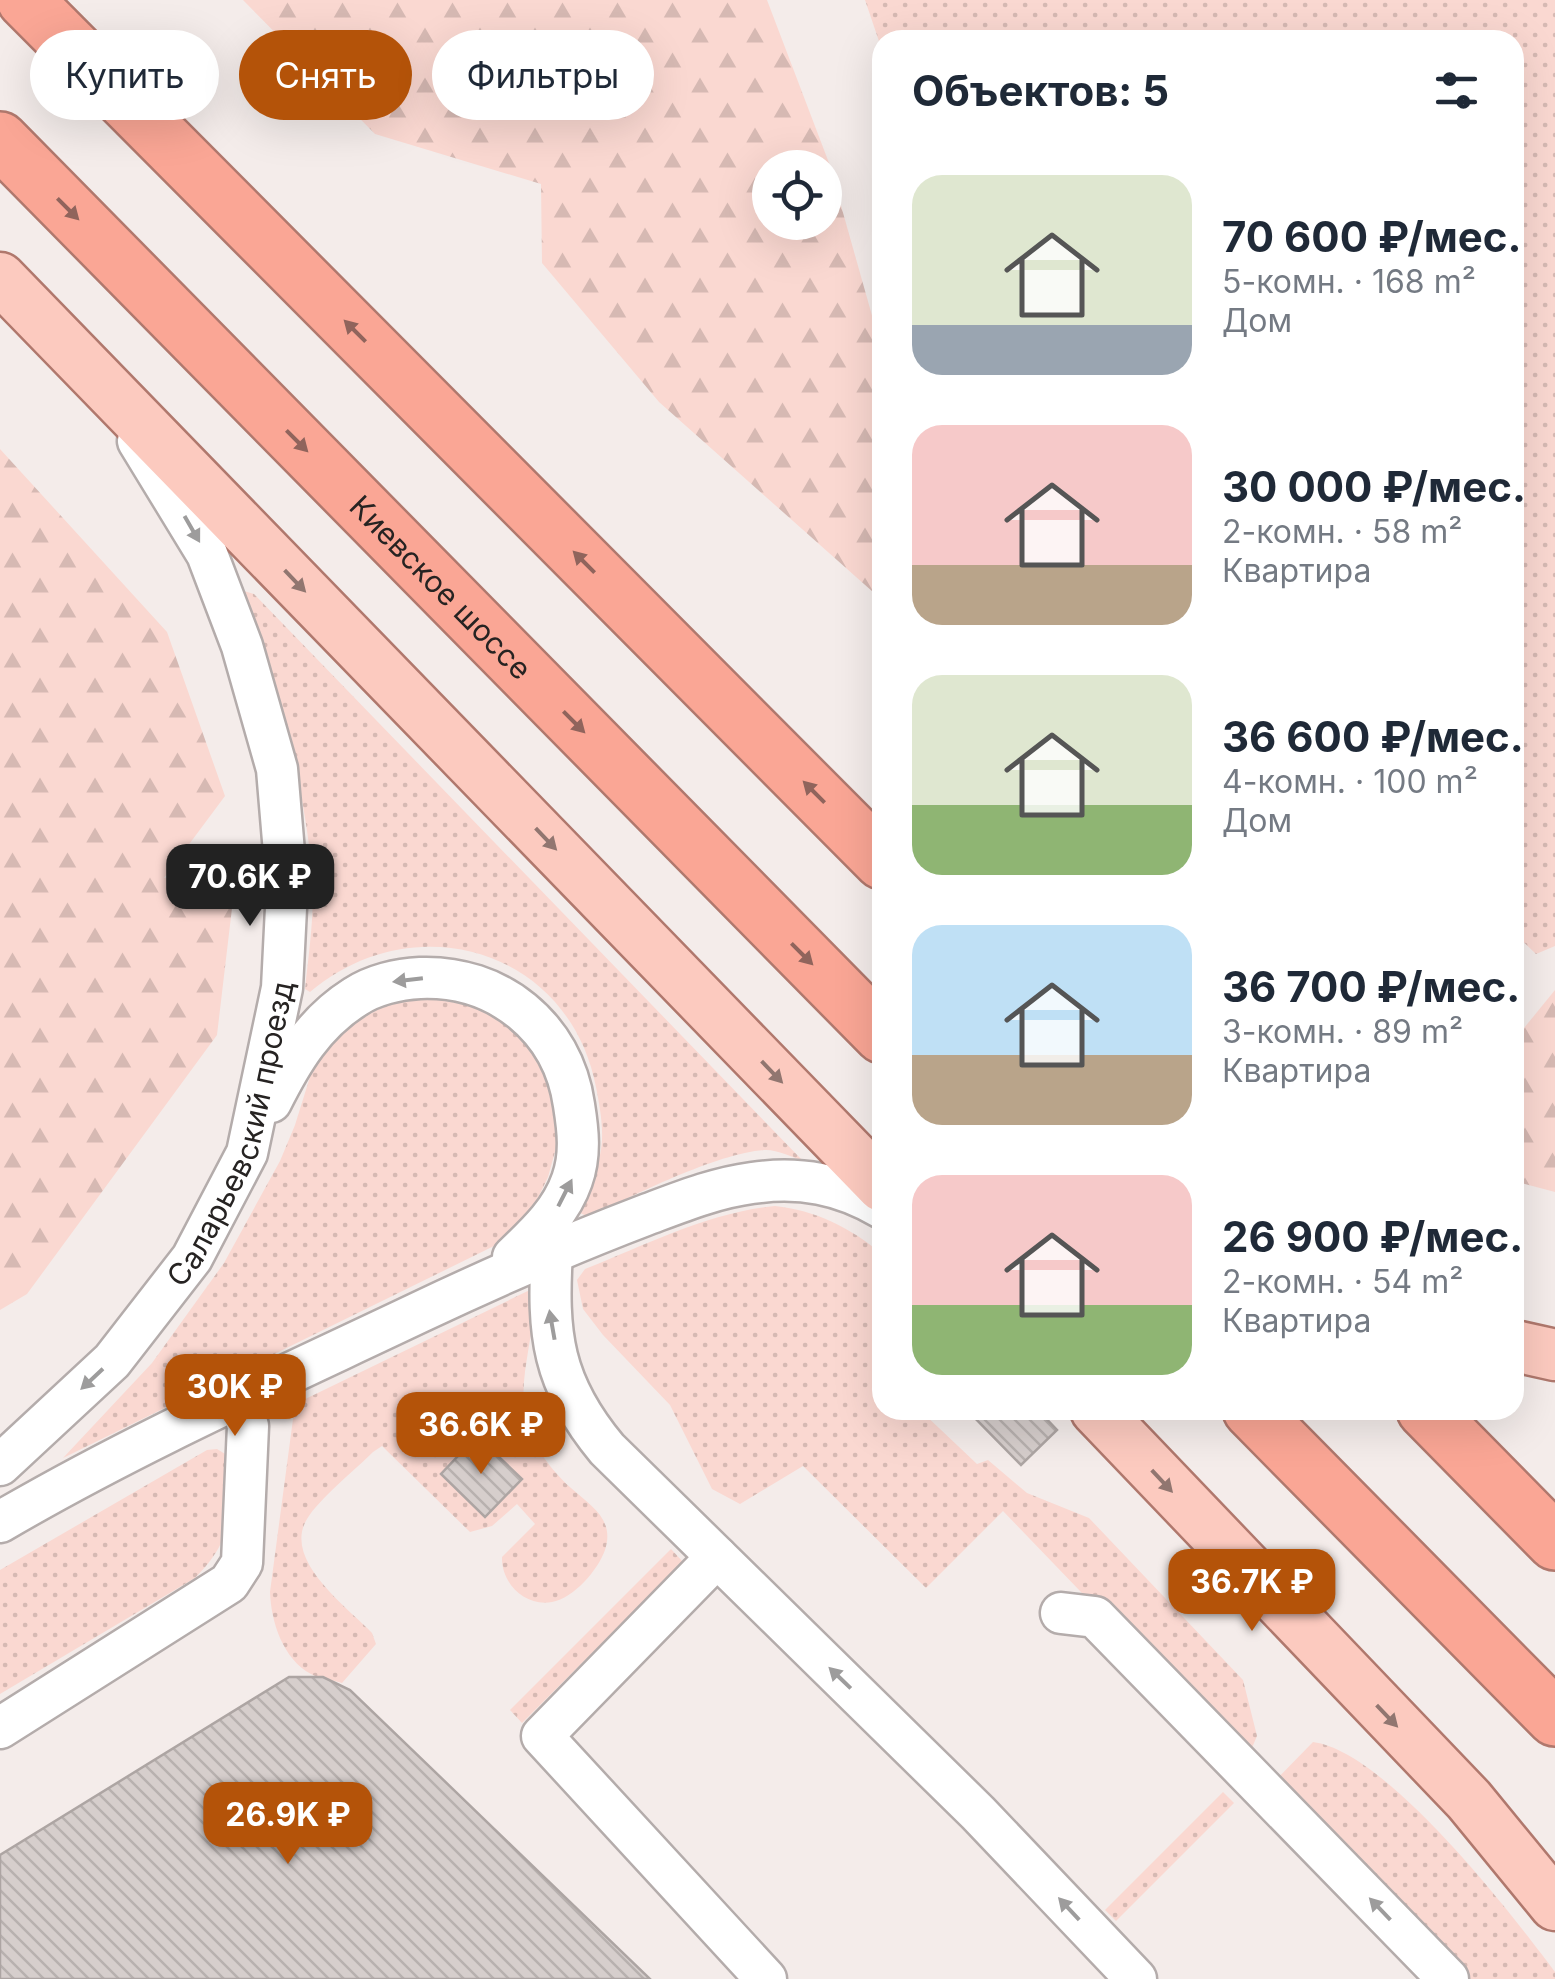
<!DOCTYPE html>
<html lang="ru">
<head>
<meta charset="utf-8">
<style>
	body { margin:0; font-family:Inter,sans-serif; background:#f6f6f7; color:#1f2937; height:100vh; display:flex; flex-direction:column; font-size:38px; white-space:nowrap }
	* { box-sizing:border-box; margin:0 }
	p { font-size:32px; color:#747a83 }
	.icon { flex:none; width:55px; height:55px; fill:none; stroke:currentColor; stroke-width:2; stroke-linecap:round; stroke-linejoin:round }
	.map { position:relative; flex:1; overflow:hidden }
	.details { position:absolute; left:872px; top:30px; width:652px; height:1390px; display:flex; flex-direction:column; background:#fff; border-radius:30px; box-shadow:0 10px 40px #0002 }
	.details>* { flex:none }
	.hud { position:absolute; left:30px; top:30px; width:692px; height:90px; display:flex; gap:20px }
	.fabs { position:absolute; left:752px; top:150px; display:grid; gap:20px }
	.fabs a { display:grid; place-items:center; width:90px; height:90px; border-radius:50%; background:#fff; box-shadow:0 10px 40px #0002; font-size:50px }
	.price { position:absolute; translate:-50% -85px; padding:0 22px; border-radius:20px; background:#b45309; color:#fff; font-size:32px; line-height:65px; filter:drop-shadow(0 2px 5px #0008) }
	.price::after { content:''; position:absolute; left:50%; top:60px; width:30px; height:22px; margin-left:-15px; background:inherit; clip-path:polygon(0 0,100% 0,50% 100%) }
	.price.on { background:#222; color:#fff }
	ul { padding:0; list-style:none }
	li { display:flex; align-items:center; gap:30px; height:250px; padding:0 40px }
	li span { display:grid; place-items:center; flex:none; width:280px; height:200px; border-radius:30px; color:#555 }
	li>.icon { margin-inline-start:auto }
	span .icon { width:120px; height:120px; fill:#fffc; stroke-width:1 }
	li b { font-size:42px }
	h2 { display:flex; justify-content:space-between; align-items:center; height:120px; padding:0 40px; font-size:42px }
	.tag { padding:0 35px; border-radius:45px; background:#fff; box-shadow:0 10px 40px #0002; font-size:35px; line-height:90px }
	.tag.on { background:#b45309; color:#fff }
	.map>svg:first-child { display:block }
	.grass { fill:url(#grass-dots) }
	.forest { fill:url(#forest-firs); fill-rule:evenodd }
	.building { fill:url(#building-back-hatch); stroke:#ada5a3; stroke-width:2.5 }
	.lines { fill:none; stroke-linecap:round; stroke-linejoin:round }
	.minor-casing { stroke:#b4acab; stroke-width:45 }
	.major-casing { stroke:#b0786d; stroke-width:55 }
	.highway-casing { stroke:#b0786d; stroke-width:60 }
	.minor { stroke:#fff; stroke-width:40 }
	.major { stroke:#fccabf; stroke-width:50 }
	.highway { stroke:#faa695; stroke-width:55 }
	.oneway { fill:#90645c }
	.oneway2 { fill:#9d9c9c }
	.oneway3 { fill:#917670 }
	.labels { text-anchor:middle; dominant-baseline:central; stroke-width:8; stroke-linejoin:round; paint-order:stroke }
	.street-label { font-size:30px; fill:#262322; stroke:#f4ecea }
</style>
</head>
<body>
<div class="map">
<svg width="1555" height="1979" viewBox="0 0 1555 1979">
	<defs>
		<pattern id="grass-dots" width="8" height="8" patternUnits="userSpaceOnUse" patternTransform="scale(2.5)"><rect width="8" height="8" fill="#fad8d1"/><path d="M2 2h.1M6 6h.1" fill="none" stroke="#d6b9b3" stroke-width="1.8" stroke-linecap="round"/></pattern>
		<pattern id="forest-firs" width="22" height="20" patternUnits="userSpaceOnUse" patternTransform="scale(2.5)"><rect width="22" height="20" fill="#fad8d1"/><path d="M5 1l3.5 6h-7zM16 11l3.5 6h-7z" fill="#d6b9b3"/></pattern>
		<pattern id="building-back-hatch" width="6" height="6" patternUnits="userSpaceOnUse" patternTransform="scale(2.5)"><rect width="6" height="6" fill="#d6cecc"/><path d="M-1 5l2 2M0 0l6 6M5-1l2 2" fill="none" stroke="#b8b1af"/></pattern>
	</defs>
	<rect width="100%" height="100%" fill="#f4ecea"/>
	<!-- grass -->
	<g class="grass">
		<polygon points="865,0 1555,0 1555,946 1536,954 1515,934 1515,40 882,40 882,50"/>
		<path d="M244,591l10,3 549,567c-11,-4 -25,-11 -37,-11 -46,2 -134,46 -177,67l-9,-4c6,-19 17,-39 20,-58 5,-22 0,-47 -4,-68 -27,-138 -182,-183 -286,-95l-5,-3c4,-38 10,-77 7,-115 -8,-98 -38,-190 -68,-283z"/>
		<polygon points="429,994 474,1000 521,1034 540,1060 551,1086 557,1114 556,1148 548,1177 535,1204 496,1245 63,1458 152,1363 224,1263 280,1161 295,1125 314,1064 327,1047 361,1018 383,1007"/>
		<path d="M775,1206c40,4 76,22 107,48v156h38l57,54 11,-4 39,33 62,25 154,162 14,56 -6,14h-18l-230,-239 -77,77 -123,-122 -63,38 -28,-15 -42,-84 -67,-70 -20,-26 -6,-29 8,-11c61,-24 124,-57 190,-63z"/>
		<path d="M534,1288c4,49 -25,105 -1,152 9,17 24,36 38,48 20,18 44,31 34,62 -7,20 -31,48 -53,52 -27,5 -51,-19 -50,-45l33,-33 -18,-20 -25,22 -22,6 -88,-86 -9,6c-18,18 -54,47 -66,67 -25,41 40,88 65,114l4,11 -34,39c-9,-3 -22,-4 -31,-9 -28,-15 -40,-52 -41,-82l25,-188z"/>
		<path d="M217,1449l13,8c-2,55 7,79 -35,121l-195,116v-124l207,-120z"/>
		<polygon points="671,1549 683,1562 522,1723 510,1710"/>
		<path d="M1313,1742c74,10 197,170 242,230v7h-102l-184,-192z"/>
		<polygon points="1223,1792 1234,1803 1116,1921 1105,1910"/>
	</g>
	<!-- forest -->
	<g class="forest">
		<path d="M243,0h524l62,163 53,188v249l-223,-198 -117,-139 -1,-79 -166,-50zM770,168h55v54h-55z"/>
		<polygon points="0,449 167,632 225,796 164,878 237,866 217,1035 27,1294 0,1310"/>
		<polygon points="1555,990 1555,1192 1521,1183 1515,1178 1515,1059 1524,1028"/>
	</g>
	<!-- building -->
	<g class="building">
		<polygon points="967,1410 1038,1410 1057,1430 1021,1465"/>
		<polygon points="477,1436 522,1479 485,1517 441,1474"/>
		<polygon points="289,1677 323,1677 350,1690 650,1979 0,1979 0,1855"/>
	</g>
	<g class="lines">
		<!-- minor casing -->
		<g class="minor-casing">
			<g id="minor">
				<path d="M271,1102c21,-42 43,-79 84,-105 18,-12 43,-18 65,-19 78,-3 143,49 154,127 4,25 7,50 -2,75 -11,32 -35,54 -59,77"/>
				<path d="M552,1251c-5,83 0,132 55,198l371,364 158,166"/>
				<path id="s1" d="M0,1465l112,-104 80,-103 55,-105 35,-165 5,-100 -10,-119 -35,-123 -35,-92 -69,-113"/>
				<path d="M0,1522c135,-79 279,-143 420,-210 74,-35 147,-67 223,-96 35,-13 71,-28 109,-33 48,-7 89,1 130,25"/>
				<polyline points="717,1557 542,1736 766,1979"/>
				<polyline points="1061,1613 1095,1617 1448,1979"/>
				<polyline points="0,1728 229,1583 242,1563 248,1426 239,1398"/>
			</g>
		</g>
		<!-- major casing -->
		<g class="major-casing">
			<g id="major">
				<polyline points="0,278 882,1186"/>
				<polyline points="1515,1346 1555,1355"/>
				<polyline points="1096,1410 1469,1800 1555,1905"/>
			</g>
		</g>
		<!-- highway casing -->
		<g class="highway-casing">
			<g id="highway">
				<polyline points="25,0 882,861"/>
				<path id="s2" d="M0,140l882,895"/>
				<polyline points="1251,1410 1555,1718"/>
				<polyline points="1425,1410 1555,1542"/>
			</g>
		</g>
		<!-- minor -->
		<use href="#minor" class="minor"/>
		<!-- major -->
		<use href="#major" class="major"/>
		<!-- highway -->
		<use href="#highway" class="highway"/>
	</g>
	<!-- one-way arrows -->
	<defs><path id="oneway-solid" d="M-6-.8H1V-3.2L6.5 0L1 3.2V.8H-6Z" transform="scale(2.5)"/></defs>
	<g class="oneway">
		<use href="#oneway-solid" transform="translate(68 209) rotate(45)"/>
		<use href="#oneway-solid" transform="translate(355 331) rotate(-135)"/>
		<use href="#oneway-solid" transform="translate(297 441) rotate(45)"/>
		<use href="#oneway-solid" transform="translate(584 562) rotate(-135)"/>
		<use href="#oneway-solid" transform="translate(574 722) rotate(45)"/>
		<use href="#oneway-solid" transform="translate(814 792) rotate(-135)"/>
		<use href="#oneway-solid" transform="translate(802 954) rotate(45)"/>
	</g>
	<g class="oneway2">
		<use href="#oneway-solid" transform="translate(192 529) rotate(60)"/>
		<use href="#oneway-solid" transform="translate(408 980) rotate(173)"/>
		<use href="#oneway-solid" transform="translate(565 1193) rotate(-63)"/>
		<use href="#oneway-solid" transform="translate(552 1325) rotate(-100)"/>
		<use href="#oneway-solid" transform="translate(92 1379) rotate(137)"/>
		<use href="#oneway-solid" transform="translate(840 1678) rotate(-136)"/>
		<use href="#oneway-solid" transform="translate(1069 1909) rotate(-133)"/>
		<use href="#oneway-solid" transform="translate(1380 1909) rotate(-134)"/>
	</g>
	<g class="oneway3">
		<use href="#oneway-solid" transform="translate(295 581) rotate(46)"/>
		<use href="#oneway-solid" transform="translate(546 839) rotate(46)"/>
		<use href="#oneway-solid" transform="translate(772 1072) rotate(46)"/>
		<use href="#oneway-solid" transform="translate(1162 1481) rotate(47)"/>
		<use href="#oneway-solid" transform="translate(1387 1716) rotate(46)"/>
	</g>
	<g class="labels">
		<!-- street labels -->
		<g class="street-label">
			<text stroke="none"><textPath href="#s2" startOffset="628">Киевское шоссе</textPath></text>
			<text stroke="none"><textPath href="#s1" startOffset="415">Саларьевский проезд</textPath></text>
		</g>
	</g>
</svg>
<div class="fabs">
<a><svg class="icon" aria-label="locate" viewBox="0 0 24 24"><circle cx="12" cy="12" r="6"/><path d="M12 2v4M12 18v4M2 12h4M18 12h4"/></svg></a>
</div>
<b class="price on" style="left:250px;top:929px">70.6K ₽</b>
<b class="price" style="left:235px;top:1439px">30K ₽</b>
<b class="price" style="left:481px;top:1477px">36.6K ₽</b>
<b class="price" style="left:1252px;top:1634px">36.7K ₽</b>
<b class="price" style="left:288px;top:1867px">26.9K ₽</b>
<div class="hud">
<a class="tag">Купить</a>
<a class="tag on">Снять</a>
<a class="tag">Фильтры</a>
</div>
<section class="details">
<h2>Объектов: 5<svg class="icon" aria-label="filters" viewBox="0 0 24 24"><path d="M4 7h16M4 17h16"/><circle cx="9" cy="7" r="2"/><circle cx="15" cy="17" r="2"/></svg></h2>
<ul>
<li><span style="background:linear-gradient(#dfe7d0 75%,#9aa5b1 0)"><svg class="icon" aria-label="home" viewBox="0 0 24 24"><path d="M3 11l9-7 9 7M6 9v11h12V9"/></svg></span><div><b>70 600 ₽/мес.</b><p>5-комн. · 168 m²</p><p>Дом</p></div></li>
<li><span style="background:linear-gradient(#f6c9c9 70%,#b9a48a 0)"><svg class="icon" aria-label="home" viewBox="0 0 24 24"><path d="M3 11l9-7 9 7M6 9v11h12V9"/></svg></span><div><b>30 000 ₽/мес.</b><p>2-комн. · 58 m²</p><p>Квартира</p></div></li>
<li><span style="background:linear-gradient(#dfe7d0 65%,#8fb573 0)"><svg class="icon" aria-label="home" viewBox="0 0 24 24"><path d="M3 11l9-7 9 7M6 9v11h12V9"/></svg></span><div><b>36 600 ₽/мес.</b><p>4-комн. · 100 m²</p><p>Дом</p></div></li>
<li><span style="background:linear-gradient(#bfe0f5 65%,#b9a48a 0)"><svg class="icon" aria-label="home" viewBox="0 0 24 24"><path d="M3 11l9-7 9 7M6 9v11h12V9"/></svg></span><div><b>36 700 ₽/мес.</b><p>3-комн. · 89 m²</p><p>Квартира</p></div></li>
<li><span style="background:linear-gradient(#f6c9c9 65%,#8fb573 0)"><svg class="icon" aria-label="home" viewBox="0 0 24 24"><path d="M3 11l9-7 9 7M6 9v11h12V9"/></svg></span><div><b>26 900 ₽/мес.</b><p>2-комн. · 54 m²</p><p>Квартира</p></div></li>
</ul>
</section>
</div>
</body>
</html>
